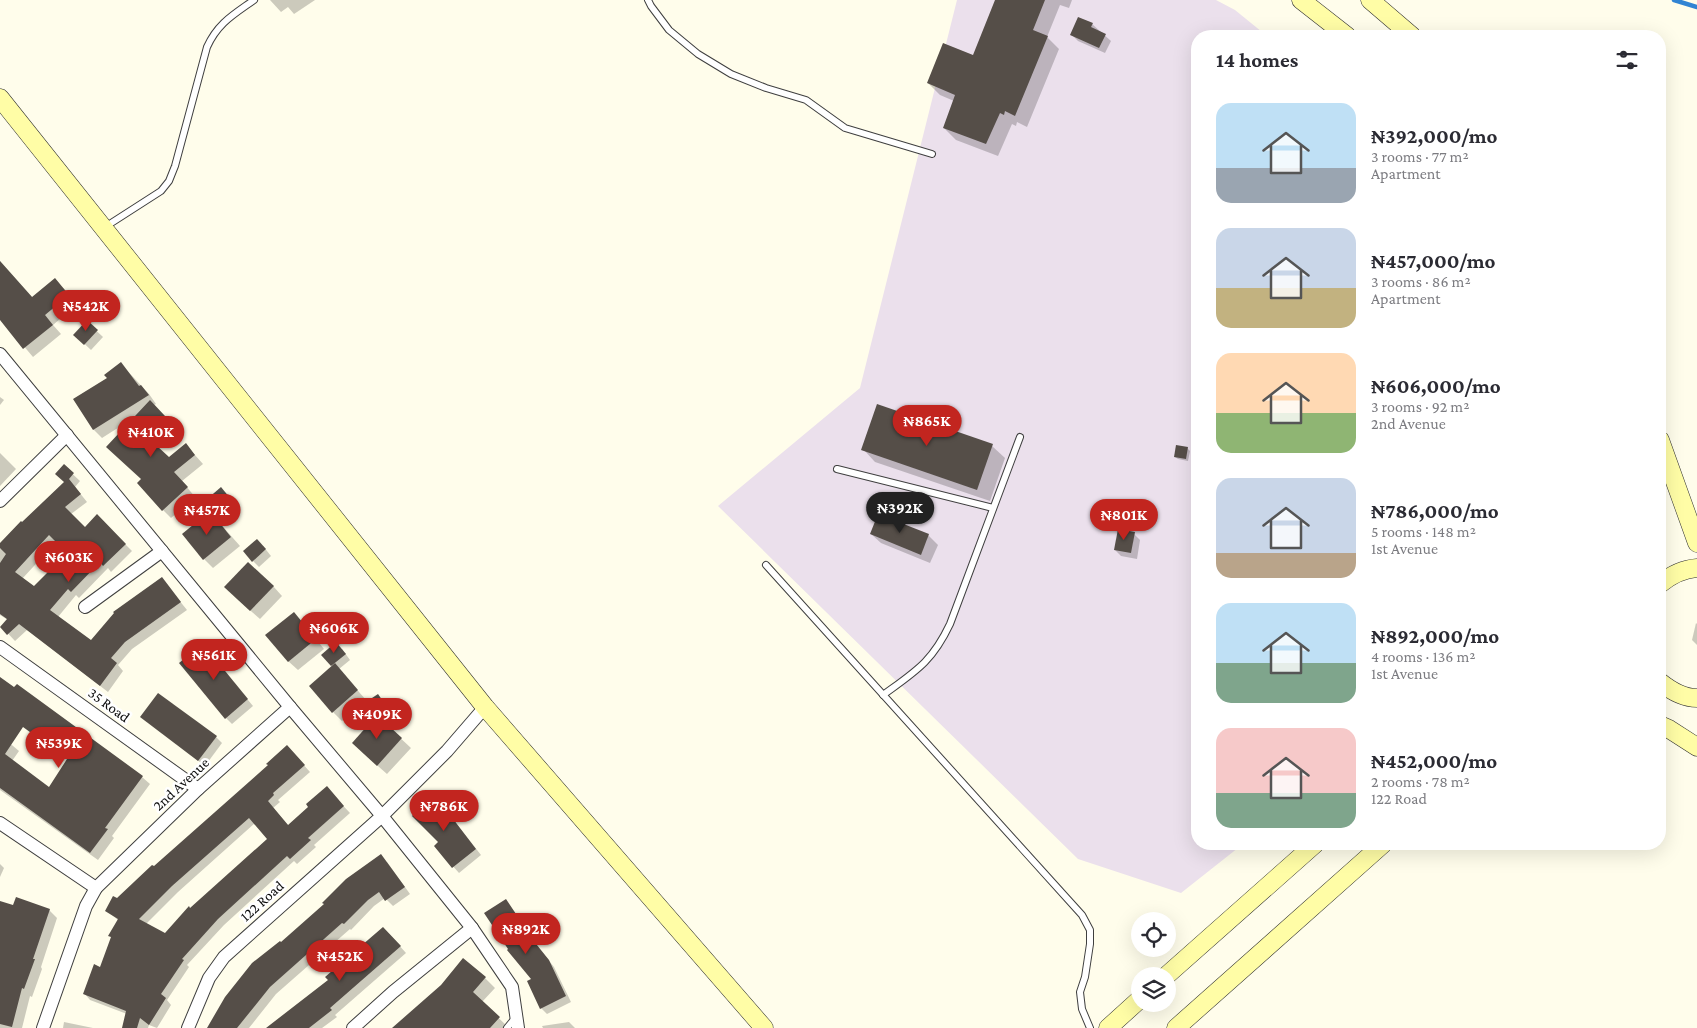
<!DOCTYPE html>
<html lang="en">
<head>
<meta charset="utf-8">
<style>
	body { margin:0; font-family:"Crimson Pro",serif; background:#f7f7f7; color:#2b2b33; height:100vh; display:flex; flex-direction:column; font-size:19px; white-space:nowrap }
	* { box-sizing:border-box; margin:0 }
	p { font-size:16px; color:#7c7c81 }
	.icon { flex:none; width:28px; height:28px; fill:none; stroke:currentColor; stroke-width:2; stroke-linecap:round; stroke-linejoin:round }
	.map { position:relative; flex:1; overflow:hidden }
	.panel { position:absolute; left:1191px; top:30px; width:475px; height:820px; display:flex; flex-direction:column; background:#fff; border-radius:20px; box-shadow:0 5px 20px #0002 }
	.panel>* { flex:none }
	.fabs { position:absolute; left:1131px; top:912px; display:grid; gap:10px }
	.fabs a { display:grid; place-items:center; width:45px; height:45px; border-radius:50%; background:#fff; box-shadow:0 5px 20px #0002; font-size:25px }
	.price { position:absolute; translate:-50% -42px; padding:0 11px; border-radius:18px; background:#c2251f; color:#fff; font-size:16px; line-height:32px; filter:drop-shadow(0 1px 2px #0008) }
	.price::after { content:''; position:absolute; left:50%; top:30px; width:15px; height:11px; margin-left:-8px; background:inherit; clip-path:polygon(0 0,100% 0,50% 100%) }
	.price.on { background:#222; color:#fff }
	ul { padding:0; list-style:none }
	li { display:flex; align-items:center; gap:15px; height:125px; padding:0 25px }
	li span { display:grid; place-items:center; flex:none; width:140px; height:100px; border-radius:15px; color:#555 }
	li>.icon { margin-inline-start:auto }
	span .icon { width:60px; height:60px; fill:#fffc; stroke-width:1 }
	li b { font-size:21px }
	h2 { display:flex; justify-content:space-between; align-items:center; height:60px; padding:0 25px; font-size:21px }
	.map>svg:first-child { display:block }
	.industrial { fill:#ebe0ec }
	.shadow { fill:#0003; fill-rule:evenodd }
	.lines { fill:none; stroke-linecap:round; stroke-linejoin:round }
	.stream { stroke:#3184d3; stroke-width:4.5 }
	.building { fill:#554e48; fill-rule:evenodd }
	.lane-casing { stroke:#3f3f3f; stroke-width:8 }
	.street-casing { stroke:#3f3f3f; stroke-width:14 }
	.secondary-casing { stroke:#2e2e2e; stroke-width:19 }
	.lane { stroke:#fff; stroke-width:6 }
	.street { stroke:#fff; stroke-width:12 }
	.secondary { stroke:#fffda6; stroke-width:18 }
	.labels { text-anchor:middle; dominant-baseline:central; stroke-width:5; stroke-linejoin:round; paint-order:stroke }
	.street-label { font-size:15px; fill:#0c0c0c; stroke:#fff }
</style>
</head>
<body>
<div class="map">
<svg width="1697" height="1028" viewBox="0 0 1697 1028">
	<rect width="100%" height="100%" fill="#fffdeb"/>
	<!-- industrial -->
	<polygon class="industrial" points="957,0 1216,0 1235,10 1267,36 1198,36 1198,844 1243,844 1181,893 1078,859 718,506 860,388"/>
	<!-- shadow -->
	<g class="shadow">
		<polygon points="270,0 315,0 294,14 288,7 281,12"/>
		<polygon points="996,0 1072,0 1069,8 1060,5 1047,37 1059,49 1027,127 1017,122 1016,126 1012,124 998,156 956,140 944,128 954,101 940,95 928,83 974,56"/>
		<polygon points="1092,24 1111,41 1105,53 1078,41 1072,35"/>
		<polygon points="0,261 33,298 63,288 77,304 53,325 61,334 33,357 0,318"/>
		<polygon points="87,322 103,337 91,350 75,335"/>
		<polygon points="121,364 149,394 156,404 154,405 173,425 153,444 169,458 186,445 203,464 182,481 195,497 171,518 163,510 142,480 135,417 102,438 94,430 75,400 108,379"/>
		<polygon points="0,397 4,400 0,405"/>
		<polygon points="992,446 1005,458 990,501 875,462 863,449"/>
		<polygon points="1187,448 1190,451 1188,461 1178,459 1175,457"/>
		<polygon points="0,453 16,469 0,486"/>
		<path d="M64,466l16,15 -5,6 12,15 -16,12 14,14 12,-12 35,35 -21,21 -3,-4 -29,30 -3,-3 -18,22 33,25 71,-63 25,31 -55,39 -14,16 5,6 -15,21 -81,-62 -12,11 -14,-15 7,-6 -8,-5v-70l65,-63zM57,541l11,12 -34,35 -12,-9z"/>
		<polygon points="227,495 235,505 222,516 216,510"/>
		<polygon points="210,512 240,546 213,568 204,559"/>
		<polygon points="871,534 928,535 938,545 930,563 881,543"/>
		<polygon points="1134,534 1140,540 1137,559 1121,556 1115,550"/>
		<polygon points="263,546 271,556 259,567 253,561"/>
		<polygon points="273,586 282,596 260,619 235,597"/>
		<polygon points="303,623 324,649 298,670 288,661"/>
		<polygon points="1696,623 1697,624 1697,645 1692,640"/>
		<polygon points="342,649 350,660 339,669 366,700 342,721 333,712 333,667 323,655"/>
		<polygon points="208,652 253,706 232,724 226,718"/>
		<polygon points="0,678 142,777 150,784 112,836 114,838 98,860 0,790 0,735 19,751 12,761 49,789 68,760 0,707"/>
		<polygon points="378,695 392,713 381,720 411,748 387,774 362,752 373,722 362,707"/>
		<polygon points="142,717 216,737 222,743 205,766"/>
		<path d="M293,753l17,19 -32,28 2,2 -7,6 16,18 43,-32 18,19 -36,32 2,2 -19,17 -3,-3 -70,64 -37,40 2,2 -22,33 4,5 -14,23 -8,-3 -1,3h-25l4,-14 -37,-14 -6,-7 17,-25 17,-48 -11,-9 47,-43zM255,823l14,16 -79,71 -25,25 -19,-11 32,-32z"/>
		<polygon points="432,798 456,823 481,855 459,873 435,846 439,842"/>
		<polygon points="387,862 410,894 393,906 385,898 374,906 351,930 350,929 276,994 249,1028 208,1028 281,944 326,904"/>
		<polygon points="0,864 4,868 0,877"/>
		<polygon points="505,900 523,923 520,925 554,967 571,1002 547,1014 541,1008"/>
		<polygon points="0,902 14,907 49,910 57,918 41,967 42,969 32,997 30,996 22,1028 0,1028"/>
		<polygon points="389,934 406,953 335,1015 337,1017 322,1028 269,1028"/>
		<polygon points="485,978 495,988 482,1002 509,1028 394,1028"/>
		<polygon points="64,1022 93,1028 63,1028"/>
		<polygon points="569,1022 575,1028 543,1028 542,1026"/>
	</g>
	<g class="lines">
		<!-- stream -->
		<polyline class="stream" points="1674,0 1697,7"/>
	</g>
	<!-- building -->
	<g class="building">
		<polygon points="995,0 1045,0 1033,30 1048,36 1015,116 1005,111 1004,115 1000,113 986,144 943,128 955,95 927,83 943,43 973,55"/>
		<polygon points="1078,17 1093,23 1091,27 1106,34 1099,48 1070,35"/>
		<polygon points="0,261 32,297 55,278 69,295 45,315 53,325 23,349 0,320"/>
		<polygon points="87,320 98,330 84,345 73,335"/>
		<polygon points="121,362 139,386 141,385 149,395 93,430 73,399 107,378 104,375"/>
		<polygon points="150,400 165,416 145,435 169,457 186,443 195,455 174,472 188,487 162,511 137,483 141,479 106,447"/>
		<polygon points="877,404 993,444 977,490 861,450"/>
		<polygon points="1176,445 1188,447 1186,459 1174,457"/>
		<path d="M64,464l10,9 -5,6 12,15 -16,13 20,20 12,-13 29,30 -23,22 -3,-4 -29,30 -3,-3 -18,21 41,30 23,-27 -1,-1 49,-35 19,25 -56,40 -14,16 6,5 -17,23 -81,-62 -12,11 -7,-8 7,-8 -7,-5v-51l6,-9 -6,-6v-5l21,-22 1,1 42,-40 -9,-8zM49,535l18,18 -33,33 -19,-14z"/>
		<polygon points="221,487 230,498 215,511 206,500"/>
		<polygon points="210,511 231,537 203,560 182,534"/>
		<polygon points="878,514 929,534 921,555 870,534"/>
		<polygon points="1118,529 1135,532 1131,553 1114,550"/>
		<polygon points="257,539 266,549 252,562 243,551"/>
		<polygon points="248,562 274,586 250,611 224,587"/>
		<polygon points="294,612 316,639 288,662 265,635"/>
		<polygon points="336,642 346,654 331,666 321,655"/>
		<polygon points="203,644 248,699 225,719 179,663"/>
		<polygon points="335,663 358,690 332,713 309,686"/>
		<path d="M0,677l14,10 3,-3 126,92 -38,52 3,1 -18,24 -90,-65zM23,727l44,32 -18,28 -44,-33z"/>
		<polygon points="158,693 217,736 198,761 140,717"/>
		<polygon points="378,694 387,707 368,719 360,706"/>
		<polygon points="377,715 402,738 377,766 352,743"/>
		<path d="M287,745l18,20 -32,28 1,2 -6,6 20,24 20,-18 -2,-3 21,-18 17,20 -36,32 3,2 -21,19 -3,-3 -69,63 -36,40 2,1 -23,34 5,4 -17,27 -9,-7 -3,10h-15l4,-17 -43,-17 11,-30 6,3 11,-30 -3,-1 10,-17 -13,-8 8,-15 4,2 35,-33 2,1 114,-101 -2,-1zM249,818l18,21 -77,69 -1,-2 -24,27 -26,-14 33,-33z"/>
		<polygon points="432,796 450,815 476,849 452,868 434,846 438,842 412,816"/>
		<polygon points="381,854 405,887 385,901 379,892 368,900 344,924 342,923 270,987 237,1028 207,1028 225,997 252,963 280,941 281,942 324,904 322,903 346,879"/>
		<polygon points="16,897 50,909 33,959 35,959 24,989 22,988 12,1027 0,1024 0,901 13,905"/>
		<polygon points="506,899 518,917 516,919 549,960 566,996 540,1009 527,981 531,979 507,950 508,949 484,913"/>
		<polygon points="383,927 401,946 330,1008 332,1010 309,1028 266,1028 328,980 325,977"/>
		<polygon points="463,958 486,977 473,992 500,1017 490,1028 392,1028 441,985"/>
	</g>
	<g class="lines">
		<!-- lane casing -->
		<g class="lane-casing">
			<g id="lane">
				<polyline points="648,0 651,6 669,30 698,54 731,74 766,88 806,100 845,128 932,154"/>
				<path d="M105,227l56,-36 8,-10 6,-15 32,-119c11,-24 26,-32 47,-47"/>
				<polyline points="837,469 993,508"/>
				<polyline points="766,565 1082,915 1090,930 1090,944 1085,977 1080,992 1082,1009 1090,1028"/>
				<path d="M883,695c33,-24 49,-33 67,-71l70,-187"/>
				<polyline points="507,1028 516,1017"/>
			</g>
		</g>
		<!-- street casing -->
		<g class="street-casing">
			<g id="street">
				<polyline points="0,354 290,707 382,816 472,928 512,987 518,1028"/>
				<polyline points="0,501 67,435"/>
				<polyline points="85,607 162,551"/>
				<polyline points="0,647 198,789"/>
				<polyline points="0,823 96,888"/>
				<polyline points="43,1028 86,906 96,888 198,789 290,707"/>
				<polyline points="188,1028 209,978 224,957 382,816 447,751 485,707"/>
				<polyline points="353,1028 393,992 472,928"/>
			</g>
		</g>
		<!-- secondary casing -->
		<g class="secondary-casing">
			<g id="secondary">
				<polyline points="1301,0 1347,36"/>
				<polyline points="1370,0 1412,36"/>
				<polyline points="0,98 485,707 764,1028"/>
				<polyline points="1660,440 1697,543"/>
				<path d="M1660,584c11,-9 23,-15 37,-16"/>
				<path d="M1660,682c10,8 23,16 37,16"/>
				<polyline points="1660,725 1669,729 1697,747"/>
				<polyline points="1166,976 1315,844"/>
				<polyline points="1108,1028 1140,999"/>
				<polyline points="1176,1028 1383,844"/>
			</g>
		</g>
		<!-- lane -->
		<use href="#lane" class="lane"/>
		<!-- street -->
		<use href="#street" class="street"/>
		<!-- secondary -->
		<use href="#secondary" class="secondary"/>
	</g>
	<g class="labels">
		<!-- street labels -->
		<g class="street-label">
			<text transform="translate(109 705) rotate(36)">35 Road</text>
			<text transform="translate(181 784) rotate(-43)">2nd Avenue</text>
			<text transform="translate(262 901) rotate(-42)">122 Road</text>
		</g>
	</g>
</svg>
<div class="fabs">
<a><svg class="icon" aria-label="locate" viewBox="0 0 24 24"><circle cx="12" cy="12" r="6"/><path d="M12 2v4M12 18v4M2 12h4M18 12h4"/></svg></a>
<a><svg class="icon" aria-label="layers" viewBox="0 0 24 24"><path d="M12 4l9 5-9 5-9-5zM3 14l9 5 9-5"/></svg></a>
</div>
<b class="price" style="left:86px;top:332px">₦542K</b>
<b class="price" style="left:927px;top:447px">₦865K</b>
<b class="price" style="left:151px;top:458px">₦410K</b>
<b class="price on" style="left:900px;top:534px">₦392K</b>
<b class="price" style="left:207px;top:536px">₦457K</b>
<b class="price" style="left:1124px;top:541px">₦801K</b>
<b class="price" style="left:69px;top:583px">₦603K</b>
<b class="price" style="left:334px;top:654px">₦606K</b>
<b class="price" style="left:214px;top:681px">₦561K</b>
<b class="price" style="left:377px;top:740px">₦409K</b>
<b class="price" style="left:59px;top:769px">₦539K</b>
<b class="price" style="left:444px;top:832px">₦786K</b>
<b class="price" style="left:526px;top:955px">₦892K</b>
<b class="price" style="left:340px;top:982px">₦452K</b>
<section class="panel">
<h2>14 homes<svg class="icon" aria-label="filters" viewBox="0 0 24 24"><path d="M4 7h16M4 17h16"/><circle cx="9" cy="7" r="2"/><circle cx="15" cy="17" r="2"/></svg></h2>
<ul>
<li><span style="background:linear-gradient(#bfe0f5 65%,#9aa5b1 0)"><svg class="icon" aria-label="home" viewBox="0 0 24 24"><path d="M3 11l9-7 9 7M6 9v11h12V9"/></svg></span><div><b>₦392,000/mo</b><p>3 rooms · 77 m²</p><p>Apartment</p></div></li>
<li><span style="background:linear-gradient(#c9d6e8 60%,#c2b280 0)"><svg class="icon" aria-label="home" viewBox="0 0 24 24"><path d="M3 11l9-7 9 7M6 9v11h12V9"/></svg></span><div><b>₦457,000/mo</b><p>3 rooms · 86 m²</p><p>Apartment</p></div></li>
<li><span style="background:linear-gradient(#ffd9b3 60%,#8fb573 0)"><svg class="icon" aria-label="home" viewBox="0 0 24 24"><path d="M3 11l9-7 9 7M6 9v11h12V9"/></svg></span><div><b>₦606,000/mo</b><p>3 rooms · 92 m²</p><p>2nd Avenue</p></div></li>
<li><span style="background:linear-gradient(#c9d6e8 75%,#b9a48a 0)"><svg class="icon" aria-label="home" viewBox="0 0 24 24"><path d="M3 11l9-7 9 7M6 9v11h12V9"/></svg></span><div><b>₦786,000/mo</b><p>5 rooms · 148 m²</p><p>1st Avenue</p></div></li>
<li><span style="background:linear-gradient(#bfe0f5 60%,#7fa58c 0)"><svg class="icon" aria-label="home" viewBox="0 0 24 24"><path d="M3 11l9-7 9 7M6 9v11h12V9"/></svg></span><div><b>₦892,000/mo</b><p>4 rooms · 136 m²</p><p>1st Avenue</p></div></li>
<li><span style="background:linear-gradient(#f6c9c9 65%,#7fa58c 0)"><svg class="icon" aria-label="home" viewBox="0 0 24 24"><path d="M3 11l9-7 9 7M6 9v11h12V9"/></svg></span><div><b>₦452,000/mo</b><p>2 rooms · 78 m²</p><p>122 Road</p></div></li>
</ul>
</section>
</div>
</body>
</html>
